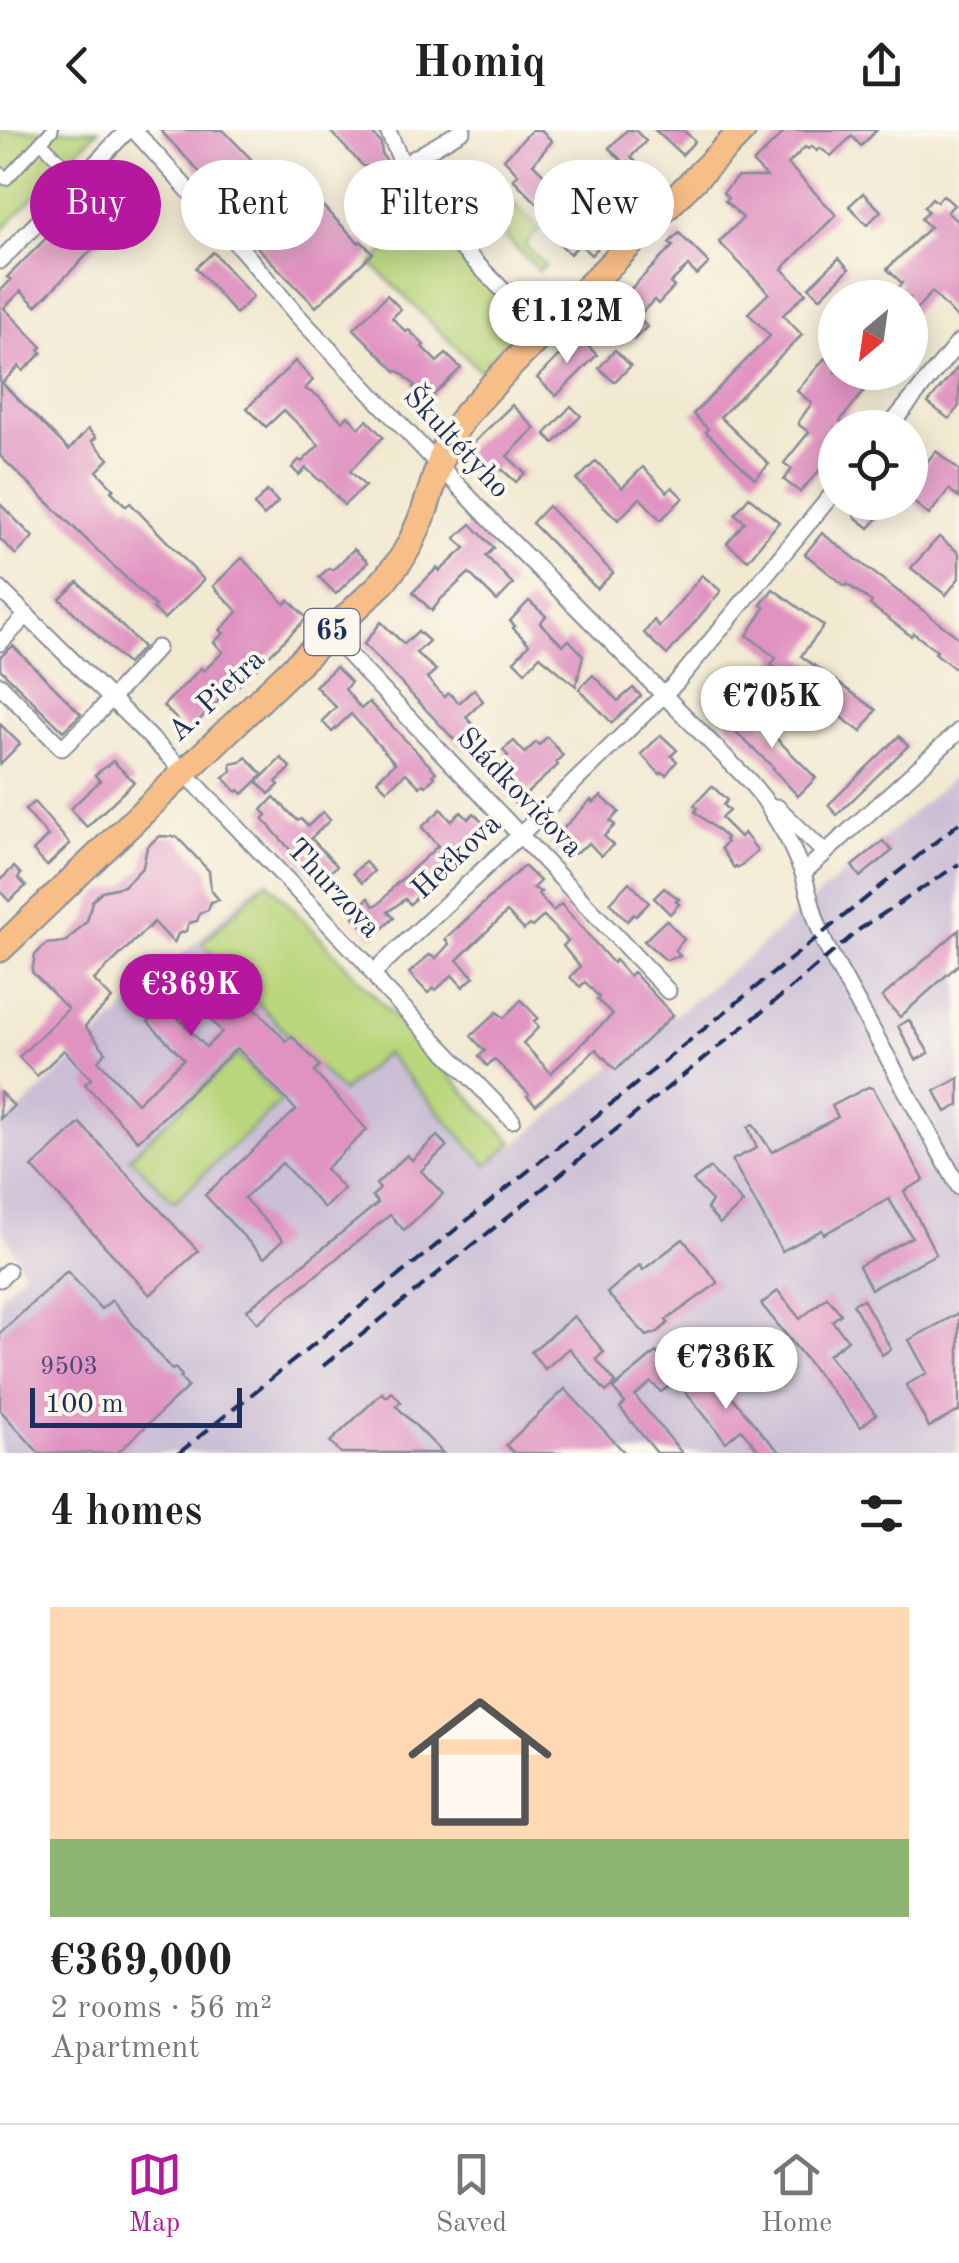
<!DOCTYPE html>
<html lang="en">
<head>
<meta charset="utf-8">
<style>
	body { margin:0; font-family:"Old Standard TT",serif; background:#f6f6f6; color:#222; height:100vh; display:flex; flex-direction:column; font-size:38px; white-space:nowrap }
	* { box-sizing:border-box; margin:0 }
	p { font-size:32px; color:#767676 }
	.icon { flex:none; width:55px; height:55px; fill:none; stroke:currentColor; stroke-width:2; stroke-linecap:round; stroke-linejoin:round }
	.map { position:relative; height:1323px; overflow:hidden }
	.details { display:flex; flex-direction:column; background:#fff; flex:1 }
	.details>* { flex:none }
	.top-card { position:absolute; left:30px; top:30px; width:900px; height:90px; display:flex; gap:20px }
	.needle { width:65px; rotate:209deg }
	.controls { position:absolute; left:818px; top:150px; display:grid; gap:20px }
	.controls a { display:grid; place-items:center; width:110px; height:110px; border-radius:50%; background:#fff; box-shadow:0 5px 25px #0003; font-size:50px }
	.scale { position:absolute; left:30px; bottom:25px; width:212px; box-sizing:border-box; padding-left:10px; border:5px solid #1b2f5e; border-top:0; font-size:28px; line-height:35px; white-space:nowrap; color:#1b2f5e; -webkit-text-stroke:8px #fbf7ec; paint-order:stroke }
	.price { position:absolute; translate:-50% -85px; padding:0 22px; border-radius:35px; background:#fff; color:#222; font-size:32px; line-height:65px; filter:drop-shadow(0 2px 5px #0008) }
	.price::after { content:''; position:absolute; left:50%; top:60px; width:30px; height:22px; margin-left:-15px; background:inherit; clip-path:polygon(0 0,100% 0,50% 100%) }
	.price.active { background:#b5179e; color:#fff }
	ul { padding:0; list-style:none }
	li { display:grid; align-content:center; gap:20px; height:530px; padding:0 50px }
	li span { display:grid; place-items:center; height:310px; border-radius:0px; color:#555 }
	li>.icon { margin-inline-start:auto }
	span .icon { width:180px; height:180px; fill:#fffc; stroke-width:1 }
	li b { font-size:42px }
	h2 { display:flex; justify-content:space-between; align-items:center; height:120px; padding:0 50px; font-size:42px }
	.pill { padding:0 35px; border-radius:45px; background:#fff; box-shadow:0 5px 25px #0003; font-size:35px; line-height:90px }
	.pill.active { background:#b5179e; color:#fff }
	header { display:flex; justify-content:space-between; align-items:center; height:130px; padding:0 50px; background:#fff; font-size:45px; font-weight:800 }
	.dock { display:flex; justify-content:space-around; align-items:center; height:140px; border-top:2px solid #e0e0e0; background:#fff; font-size:28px; color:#767676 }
	.dock a { display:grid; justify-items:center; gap:5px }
	.dock .active { color:#b5179e }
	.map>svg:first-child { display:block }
	.industrial { fill:#cbbfd5 }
	.green { fill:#b9d67c; stroke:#6a826d; stroke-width:2.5 }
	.building { fill:#e093c1; fill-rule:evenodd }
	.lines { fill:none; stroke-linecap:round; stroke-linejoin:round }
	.pedestrian-casing { stroke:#868c98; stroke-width:15 }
	.minor-casing { stroke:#868c98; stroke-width:19 }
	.primary-casing { stroke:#868c98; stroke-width:29 }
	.pedestrian { stroke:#fff; stroke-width:11 }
	.minor { stroke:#fff; stroke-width:15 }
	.primary { stroke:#f7be88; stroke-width:25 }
	.rail { stroke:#1b2f5e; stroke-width:4; stroke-dasharray:15 8; stroke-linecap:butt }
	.labels { text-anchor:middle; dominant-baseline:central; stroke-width:8; stroke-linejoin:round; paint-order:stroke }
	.number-label { font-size:25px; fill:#4c4877 }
	.shield { fill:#fbf7ec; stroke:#5e6b89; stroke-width:2.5 }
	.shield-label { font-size:28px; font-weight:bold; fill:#1b2f5e }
	.street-label { font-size:30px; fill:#1b2f5e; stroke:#fbf7ec }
</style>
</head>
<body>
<header><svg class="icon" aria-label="back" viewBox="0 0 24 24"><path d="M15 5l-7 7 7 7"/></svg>Homiq<svg class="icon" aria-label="share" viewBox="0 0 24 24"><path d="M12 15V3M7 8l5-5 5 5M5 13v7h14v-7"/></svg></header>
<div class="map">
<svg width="959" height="1323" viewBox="0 0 959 1323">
	<rect width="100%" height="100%" fill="#fbf7ec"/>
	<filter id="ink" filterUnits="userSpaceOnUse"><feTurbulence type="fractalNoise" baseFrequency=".01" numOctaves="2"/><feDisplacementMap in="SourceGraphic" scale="20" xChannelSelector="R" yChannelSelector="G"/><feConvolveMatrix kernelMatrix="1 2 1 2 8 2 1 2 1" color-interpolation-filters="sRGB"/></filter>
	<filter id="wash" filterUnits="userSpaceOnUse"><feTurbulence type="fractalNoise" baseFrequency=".0048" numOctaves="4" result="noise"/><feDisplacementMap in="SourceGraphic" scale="40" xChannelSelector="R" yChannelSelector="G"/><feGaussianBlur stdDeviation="2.25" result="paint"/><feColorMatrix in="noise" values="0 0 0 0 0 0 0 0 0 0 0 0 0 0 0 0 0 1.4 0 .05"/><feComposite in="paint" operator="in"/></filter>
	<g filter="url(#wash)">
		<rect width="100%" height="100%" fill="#f2e9d1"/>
		<!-- industrial -->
		<polygon class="industrial" points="959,642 959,1320 955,1323 0,1323 0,1167 24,1141 0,1095 0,999 261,750 511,1018 757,819"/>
		<!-- green -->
		<g class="green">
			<polygon points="0,0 98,0 0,102"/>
			<polygon points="455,46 496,87 512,72 540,99 525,115 545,135 539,141 450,51"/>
			<polygon points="420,84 527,193 480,241 372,134"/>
			<polygon points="267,751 513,1013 487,1035 386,923 342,962 202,813"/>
			<polygon points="237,925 281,971 174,1072 130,1027"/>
		</g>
		<g id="blocks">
			<!-- building -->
			<g class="building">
				<path d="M160,0h63l57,59 13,-13 66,67 2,-2 12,12 -57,54 -59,-60 7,-7zM286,72l23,24 -19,19 -24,-23z"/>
				<polygon points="329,0 369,0 381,13 382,25 388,32 382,37 363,36"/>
				<polygon points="532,0 541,0 552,11 533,34 579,79 624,33 609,18 627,0 635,0 646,11 631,27 651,47 640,59 637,56 592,101 603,112 591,125 580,114 570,124 551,105 559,95 513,49 518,44 504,29"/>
				<polygon points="655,0 683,0 695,11 682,25"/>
				<polygon points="786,0 877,0 861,16 852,6 831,26 820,18 817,21 812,16 808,19 805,17 788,34 836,85 782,139 806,163 783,185 802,205 720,287 769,334 755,349 706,302 708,299 693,284 770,206 748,183 769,163 719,112 743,88 725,71 728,68 723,63 737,47 767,47 753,33"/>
				<polygon points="111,44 138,74 36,176 21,161 4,178 42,217 39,220 42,223 23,241 19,236 2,253 69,320 88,299 96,307 92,311 109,329 97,341 114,359 111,361 126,376 130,373 204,450 164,489 153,478 155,476 0,326 0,161 11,150 7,147"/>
				<polygon points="863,63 881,81 867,95 849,76"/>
				<polygon points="943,65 954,75 947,82 959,93 959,190 932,162 910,186 910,168 889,168 902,153 887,139 930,97 921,89 928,81 924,77 932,68 937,72"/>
				<polygon points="679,103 709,133 697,145 688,136 670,153 674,157 658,174 654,170 637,187 647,197 634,209 604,179 614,169 617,173 673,116 669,113"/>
				<polygon points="213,122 253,167 236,184 196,138"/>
				<polygon points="839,128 849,139 820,168 809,157"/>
				<polygon points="387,165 401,179 392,188 406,202 409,200 424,215 422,217 437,232 446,224 461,238 428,271 413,257 415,255 399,241 397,242 354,199"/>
				<polygon points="578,206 597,225 556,266 537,248"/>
				<polygon points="615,220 631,236 614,252 599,238"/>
				<polygon points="825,228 835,237 835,242 841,242 864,261 840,291 848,298 835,298 835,323 800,362 784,350 792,339 784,333 809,302 799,295 799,291 812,273 797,261"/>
				<polygon points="295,231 313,250 305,259 318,266 342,291 348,286 359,298 367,290 383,307 350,341 365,356 344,375 321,350 320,351 306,338 299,345 292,338 299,330 302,332 319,315 284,280 266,297 247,278"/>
				<polygon points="959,236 959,276 949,289 928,273"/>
				<polygon points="512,275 535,298 507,326 525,343 516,352 498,336 488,345 464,322"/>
				<polygon points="571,276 581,286 554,313 545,304"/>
				<polygon points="936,321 959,340 959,368 949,359 929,385 910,369 910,352"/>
				<polygon points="596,331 622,358 643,337 667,362 672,357 683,368 661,390 640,368 618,390 577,350"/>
				<polygon points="267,361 278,372 264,386 254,375"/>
				<polygon points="749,367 779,392 748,430 727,413 745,392 735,384"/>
				<polygon points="865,372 881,385 869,398 854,386"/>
				<polygon points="0,374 33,407 16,425 0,409"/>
				<polygon points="548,376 613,443 597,459 532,393"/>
				<polygon points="471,394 494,418 486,426 513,454 497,471 469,443 441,469 432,481 413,462 437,438 440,441 465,418 455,408"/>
				<polygon points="822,403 959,508 959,542 935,523 937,521 913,503 911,506 885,486 870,475 872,472 847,454 845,456 805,424"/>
				<polygon points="939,407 959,423 959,448 946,465 911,438"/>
				<polygon points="354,419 368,432 336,464 319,447 329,438 331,440 336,437"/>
				<polygon points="242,428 285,474 289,470 307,488 230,564 227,562 189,601 163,576 201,538 204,541 223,522 214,512 224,503 220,500 238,482 213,456"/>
				<polygon points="702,445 721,461 667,525 644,503 654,490 659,497"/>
				<polygon points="78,452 143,517 127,534 60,469"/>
				<polygon points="773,459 824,496 801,526 876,580 861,602 771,535 776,528 747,505 765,478 761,475"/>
				<polygon points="529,471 546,486 540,493 556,509 563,515 569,510 583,525 576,556 540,526 525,542 514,531 529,514 513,498 515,496 510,491"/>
				<polygon points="381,492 404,514 418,501 429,511 416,523 436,540 427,548 444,567 449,563 459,573 474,559 483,571 466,587 483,606 472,617 470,615 464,620 364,514"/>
				<polygon points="13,516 81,584 63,601 0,539 0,527"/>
				<polygon points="336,537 351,552 345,559 361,579 369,572 436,642 432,645 435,647 426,656 423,654 420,657 406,643 387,660 377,650 395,633 351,584 332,602 322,591 336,577 315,556"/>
				<polygon points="593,545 618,571 633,558 641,566 612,593 579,559"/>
				<polygon points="744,576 816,648 798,666 773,639 774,638 726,593"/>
				<polygon points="0,594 20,614 0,634"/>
				<polygon points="661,605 677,620 671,626 677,631 666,645 662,642 660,644 641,624"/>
				<polygon points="899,606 908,616 837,685 828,675"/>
				<polygon points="547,607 563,625 556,632 558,635 515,674 498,656 505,649 501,645 512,635 505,629 508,626 503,620 514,611 525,623 536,612 539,615"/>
				<polygon points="246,627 263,645 243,664 239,660 237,662 224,648 232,641 231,634 241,632"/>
				<polygon points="281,628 291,638 276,652 279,655 269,664 257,652"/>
				<polygon points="113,631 134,652 87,697 70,679 100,651 95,645"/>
				<polygon points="712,656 727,670 723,675 729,681 721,688 740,707 744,703 758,721 738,738 736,736 734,738 721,718 727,712 725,710 727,708 695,682 697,678 694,675"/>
				<polygon points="601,666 619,682 610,691 615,695 604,706 613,715 601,726 589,713 567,729 551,713 553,709 591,670 593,673"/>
				<polygon points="274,667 298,691 301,689 308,696 323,682 330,690 311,708 337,736 319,752 263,689 267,685 262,680"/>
				<polygon points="34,672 70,714 47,736 33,721 48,706 25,680"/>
				<polygon points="441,679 451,691 461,682 468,689 474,683 489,700 410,774 405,769 388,782 394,788 373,807 354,787 361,780 359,777 368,768 374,776 380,773 394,756 438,716 422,697"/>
				<polygon points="159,706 177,707 209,741 211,760 219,770 211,772 208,780 200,783 197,791 189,793 186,801 178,804 174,813 154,792 94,850 112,869 85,896 106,922 98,930 137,973 184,929 148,892 166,875 206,917 222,902 199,877 228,849 286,911 292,906 320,936 314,942 367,1000 325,1039 344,1059 324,1078 282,1033 244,1068 283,1110 264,1128 205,1065 296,980 237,918 138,1011 85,954 91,949 64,920 37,946 19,927 68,879 32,842 35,825 46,814 66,812 87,791 92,771 102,761 124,756 143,737 147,717"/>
				<polygon points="883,711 892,721 860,747 852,736"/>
				<polygon points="365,732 374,741 362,753 353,743"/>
				<polygon points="524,736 540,751 533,758 541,762 538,764 553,781 561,774 613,833 615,830 629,846 633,842 673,885 616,940 596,919 536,975 527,966 529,964 494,929 487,936 479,926 485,921 471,906 497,882 504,888 521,870 538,888 534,891 539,897 523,913 551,943 613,884 597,870 599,867 585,852 580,857 570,847 580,837 563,816 568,811 544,786 532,797 529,795 524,800 507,782 457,830 474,847 463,857 452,845 436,860 434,858 428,863 409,843 429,825 436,828 449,814 445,809"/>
				<polygon points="14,737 21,744 18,748 26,756 9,771 0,761 0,750"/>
				<polygon points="629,752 649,773 636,786 634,784 627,791 610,773"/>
				<polygon points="664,758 679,769 676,771 679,774 670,784 654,768"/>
				<polygon points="666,790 684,809 675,820 680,826 666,830 644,811"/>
				<polygon points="959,800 959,834 900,887 882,867"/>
				<polygon points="909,890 929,923 916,930 898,896"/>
				<polygon points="959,948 959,975 946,982 935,961"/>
				<polygon points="868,957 873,958 924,1050 904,1061 936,1124 871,1159 859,1136 912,1107 889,1069 824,1104 822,1100 782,1121 732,1030 757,1018 748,997 753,994 772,1022 838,987 832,976"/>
				<polygon points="0,962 14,976 0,989"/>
				<polygon points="80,993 198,1121 150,1165 32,1037"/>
				<polygon points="437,1006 447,1016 421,1041 443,1064 404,1100 390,1085 257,1193 247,1180 378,1073 372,1066 380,1059 376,1054 407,1025 412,1030"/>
				<polygon points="710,1038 743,1073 720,1094 707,1079 712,1071 693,1051"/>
				<polygon points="683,1109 718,1153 666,1190 668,1193 658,1202 647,1206 607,1163 640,1135 643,1140"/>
				<polygon points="67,1141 101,1179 112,1170 172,1240 175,1238 182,1246 180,1248 188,1257 117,1323 39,1323 0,1280 0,1203"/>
				<polygon points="778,1161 800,1189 827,1167 841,1184 832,1191 848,1210 828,1225 876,1284 861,1297 761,1174"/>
				<polygon points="863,1169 891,1219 882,1225 853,1174"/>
				<polygon points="959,1183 959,1281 929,1297 906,1255 927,1243 909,1210"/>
				<polygon points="574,1186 604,1222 596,1229 616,1253 606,1262 569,1218 545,1239 531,1222"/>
				<polygon points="656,1222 679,1248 661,1262 651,1252 635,1266 682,1323 657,1323 620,1278 625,1273 613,1259"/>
				<polygon points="710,1240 764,1306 781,1323 761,1323 741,1299 726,1312 685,1261"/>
				<polygon points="565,1259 625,1323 514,1323 506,1315"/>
				<polygon points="392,1262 401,1272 396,1276 443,1323 341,1323 330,1312 382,1263 387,1267"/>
			</g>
		</g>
	</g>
	<g filter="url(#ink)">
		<use href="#blocks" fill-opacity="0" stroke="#868c98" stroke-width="2.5"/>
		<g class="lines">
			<!-- pedestrian casing -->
			<g class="pedestrian-casing">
				<g id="pedestrian">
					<polyline points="41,12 69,40"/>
					<polyline points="0,43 6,49 52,0"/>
				</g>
			</g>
			<!-- minor casing -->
			<g class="minor-casing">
				<g id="minor">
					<polyline points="134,0 244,122 297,185 502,402 750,652 764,669 787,707 803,743 815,786 825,814 959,1057"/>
					<polyline points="388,1 403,35 413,69 544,202"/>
					<polyline points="403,35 463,0"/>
					<polyline points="0,131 128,0"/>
					<polyline points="888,298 959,212"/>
					<polyline points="0,459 173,630 365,832 382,856 512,990"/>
					<polyline points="329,504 668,861"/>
					<polyline points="0,513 27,485"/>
					<polyline points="0,555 62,618 97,584 157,518"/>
					<polyline points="777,677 825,723"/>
					<polyline points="803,743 959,601"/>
					<polyline points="373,843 520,705 676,553 835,361"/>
					<polyline points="0,1149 8,1141"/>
				</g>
			</g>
			<!-- primary casing -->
			<g class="primary-casing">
				<polyline id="primary" points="0,819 383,452 402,428 411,412 423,385 446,314 466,284 514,232 743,0"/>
			</g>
			<!-- pedestrian -->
			<use href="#pedestrian" class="pedestrian"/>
			<!-- minor -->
			<use href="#minor" class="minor"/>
			<!-- primary -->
			<use href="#primary" class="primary"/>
			<!-- rail -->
			<g class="rail">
				<polyline points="323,1236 779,868 860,799 959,734"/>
				<polyline points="179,1323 959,693"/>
			</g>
		</g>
	</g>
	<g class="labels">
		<!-- number labels -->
		<g class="number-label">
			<text x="69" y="1237">9503</text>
		</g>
		<!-- shield labels -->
		<rect class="shield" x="304.5" y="479" width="55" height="46" rx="8"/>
		<g class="shield-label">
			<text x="332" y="502">65</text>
		</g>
		<!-- street labels -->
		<g class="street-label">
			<text transform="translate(456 313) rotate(47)">Škultétyho</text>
			<text transform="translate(217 566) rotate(-43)">A. Pietra</text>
			<text transform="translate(519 663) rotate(46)">Sládkovičova</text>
			<text transform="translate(457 727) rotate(-43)">Hečkova</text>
			<text transform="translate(333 759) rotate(47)">Thurzova</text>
		</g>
	</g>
</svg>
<div class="controls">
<a><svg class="needle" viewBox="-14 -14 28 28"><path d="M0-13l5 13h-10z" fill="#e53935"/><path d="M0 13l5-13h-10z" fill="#767676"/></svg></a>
<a><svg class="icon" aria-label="locate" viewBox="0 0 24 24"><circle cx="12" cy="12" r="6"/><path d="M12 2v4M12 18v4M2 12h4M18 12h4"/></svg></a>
</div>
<div class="scale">100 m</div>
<b class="price" style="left:567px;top:236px">€1.12M</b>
<b class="price" style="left:772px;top:621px">€705K</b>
<b class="price active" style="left:191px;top:909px">€369K</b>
<b class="price" style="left:726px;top:1282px">€736K</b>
<div class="top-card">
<a class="pill active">Buy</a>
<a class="pill">Rent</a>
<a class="pill">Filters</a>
<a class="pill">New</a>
</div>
</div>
<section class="details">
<h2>4 homes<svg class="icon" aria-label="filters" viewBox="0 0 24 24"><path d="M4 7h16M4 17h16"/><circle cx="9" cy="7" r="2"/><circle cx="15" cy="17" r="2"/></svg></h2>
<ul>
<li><span style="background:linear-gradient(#ffd9b3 75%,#8fb573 0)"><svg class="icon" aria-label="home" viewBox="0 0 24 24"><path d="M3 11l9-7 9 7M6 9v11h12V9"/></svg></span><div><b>€369,000</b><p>2 rooms · 56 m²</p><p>Apartment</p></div></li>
</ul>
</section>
<nav class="dock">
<a class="active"><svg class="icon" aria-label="map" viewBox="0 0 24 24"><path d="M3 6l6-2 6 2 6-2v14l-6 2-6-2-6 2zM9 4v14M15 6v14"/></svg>Map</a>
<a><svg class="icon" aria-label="saved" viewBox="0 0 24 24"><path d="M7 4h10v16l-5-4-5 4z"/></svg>Saved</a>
<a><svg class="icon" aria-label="home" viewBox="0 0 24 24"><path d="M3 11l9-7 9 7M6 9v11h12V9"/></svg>Home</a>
</nav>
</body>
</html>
